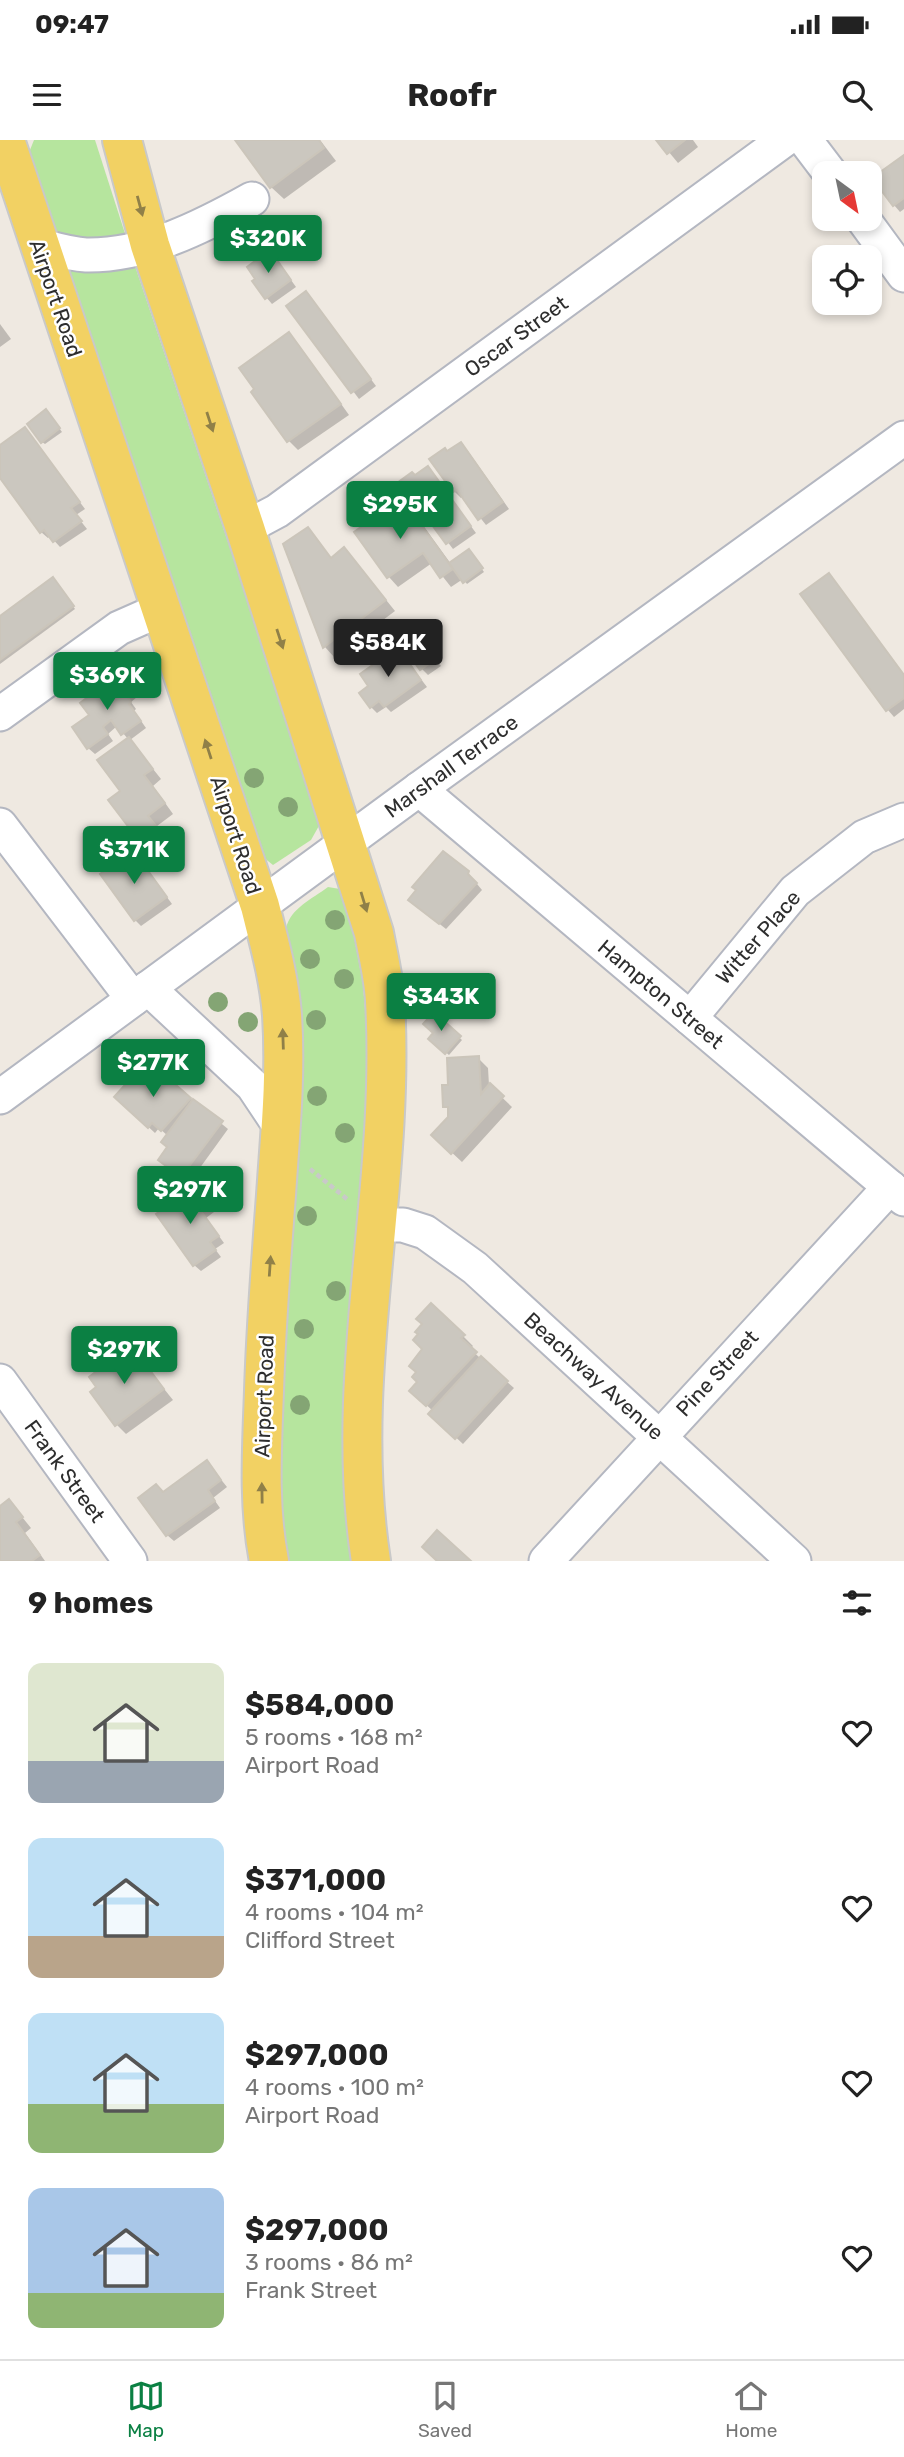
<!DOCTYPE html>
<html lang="en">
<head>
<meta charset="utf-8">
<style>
	body { margin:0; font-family:Rubik,sans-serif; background:#f2f2f2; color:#222; height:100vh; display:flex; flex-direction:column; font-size:26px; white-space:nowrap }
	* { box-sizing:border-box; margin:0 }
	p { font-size:23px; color:#767676 }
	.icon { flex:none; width:38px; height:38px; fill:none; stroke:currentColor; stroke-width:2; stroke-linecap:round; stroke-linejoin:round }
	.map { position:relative; height:1421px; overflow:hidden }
	.side { display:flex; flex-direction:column; background:#fff; flex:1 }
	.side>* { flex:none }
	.needle { width:46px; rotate:147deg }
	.buttons { position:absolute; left:812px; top:21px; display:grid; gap:14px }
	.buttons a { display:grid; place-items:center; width:70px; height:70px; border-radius:14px; background:#fff; box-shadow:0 4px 10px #0003; font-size:35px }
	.price { position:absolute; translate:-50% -60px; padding:0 16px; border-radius:7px; background:#0b8043; color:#fff; font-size:23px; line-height:46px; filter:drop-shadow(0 2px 4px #0008) }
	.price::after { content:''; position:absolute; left:50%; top:42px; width:21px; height:16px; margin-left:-10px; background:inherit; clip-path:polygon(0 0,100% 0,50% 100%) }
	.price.selected { background:#222; color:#fff }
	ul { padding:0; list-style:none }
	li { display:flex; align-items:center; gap:21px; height:175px; padding:0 28px }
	li span { display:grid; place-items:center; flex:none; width:196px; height:140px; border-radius:14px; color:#555 }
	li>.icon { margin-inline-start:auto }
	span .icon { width:84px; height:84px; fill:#fffc; stroke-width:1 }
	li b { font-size:30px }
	h2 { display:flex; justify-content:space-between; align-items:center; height:84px; padding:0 28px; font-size:30px }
	.status { display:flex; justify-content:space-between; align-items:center; height:49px; padding:0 35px; background:#fff; direction:ltr }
	.status svg { height:19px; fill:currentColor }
	header { display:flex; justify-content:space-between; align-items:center; height:91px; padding:0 28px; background:#fff; font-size:32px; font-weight:700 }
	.dock { display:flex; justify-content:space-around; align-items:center; height:98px; border-top:2px solid #e0e0e0; background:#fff; font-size:19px; color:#767676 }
	.dock a { display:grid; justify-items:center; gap:4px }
	.dock .selected { color:#0b8043 }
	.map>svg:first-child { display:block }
	.green { fill:#b6e59e }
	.shadow { fill:#0003 }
	.building { fill:#cbc7bf; stroke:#cbc5ba; stroke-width:2 }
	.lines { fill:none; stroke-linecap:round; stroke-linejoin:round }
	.minor-casing { stroke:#b4b7c1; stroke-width:37 }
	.major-casing { stroke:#c9c9c9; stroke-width:42 }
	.path { stroke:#c9c9c9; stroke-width:4.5; stroke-dasharray:5 3.5; stroke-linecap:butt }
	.minor { stroke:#fff; stroke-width:33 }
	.major { stroke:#f2d163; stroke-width:38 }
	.tree { fill:#84a574 }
	.oneway { fill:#908048 }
	.labels { text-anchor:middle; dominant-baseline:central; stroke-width:5; stroke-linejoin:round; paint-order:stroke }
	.street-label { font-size:21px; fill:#2e2e2e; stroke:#fff }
</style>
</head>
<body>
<div class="status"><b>09:47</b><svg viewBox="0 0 49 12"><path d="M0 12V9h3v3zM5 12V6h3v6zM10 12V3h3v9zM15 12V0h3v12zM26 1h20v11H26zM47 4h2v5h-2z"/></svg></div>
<header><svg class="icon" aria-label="menu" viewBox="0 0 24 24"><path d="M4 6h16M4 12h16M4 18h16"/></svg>Roofr<svg class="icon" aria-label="search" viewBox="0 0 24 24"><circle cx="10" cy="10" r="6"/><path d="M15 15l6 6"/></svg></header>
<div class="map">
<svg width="904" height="1421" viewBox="0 0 904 1421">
	<rect width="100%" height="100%" fill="#efe9e1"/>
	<!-- green -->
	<g class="green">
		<polygon points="34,0 95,0 129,106 57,95 31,20 30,10"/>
		<polygon points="134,123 289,583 320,684 311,700 273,725 263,717 64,126"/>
		<path d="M328,747l12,2 7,11 16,84 6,79 -12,498h-69l-5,-35 -4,-65 7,-533c5,-20 26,-29 42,-41z"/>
	</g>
	<!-- shadow -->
	<g class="shadow">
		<polygon points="237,0 320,0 336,21 284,59 271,47"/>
		<polygon points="659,0 693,0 698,7 678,23"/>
		<polygon points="904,17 904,69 900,72 894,65"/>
		<polygon points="276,119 296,147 272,164 266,157"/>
		<polygon points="312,160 376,246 359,259 289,166"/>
		<polygon points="0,184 11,199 0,207"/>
		<polygon points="289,195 298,204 349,275 298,310 289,301"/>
		<polygon points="49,274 62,292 45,304 42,302"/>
		<polygon points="25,289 85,369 76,375 87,389 60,407 50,396 48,398 41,392 0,335 0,307"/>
		<polygon points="467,310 509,369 486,385 463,356 461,358 454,351 447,313"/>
		<polygon points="428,328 476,393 453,409 431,380 428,382 422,376 415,337"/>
		<polygon points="402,361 412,370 451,424 471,414 484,432 467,444 463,439 451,447 432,423 398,447 389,437 357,393"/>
		<polygon points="307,389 332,419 354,420 395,471 334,517 325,507 285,405"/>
		<polygon points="56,442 75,469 0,524 0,478"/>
		<polygon points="803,455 904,536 904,569 894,577 888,570"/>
		<polygon points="411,486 441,526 428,535 422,529"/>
		<polygon points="398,509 427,547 391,572 386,567 377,573 371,567 371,546"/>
		<polygon points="126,542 137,557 131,562 136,569 134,571 146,588 130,600 161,639 153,646 173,674 157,686 166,699 151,710 141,701 123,651 128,599 117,586 108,594 113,601 95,614 88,608 91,575"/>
		<polygon points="139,719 172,764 141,786 135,780"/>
		<polygon points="468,733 482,750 446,789 417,766 418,750"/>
		<polygon points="434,875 462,900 449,915 430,899 435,893"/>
		<polygon points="478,918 488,928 489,945 512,967 462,1022 433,995 450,978 450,971 445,966 449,946"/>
		<polygon points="168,940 228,989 189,1043 166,1026 168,996 159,988 155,993 116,957 137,941 166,943"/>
		<polygon points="201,1055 214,1072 206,1078 224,1103 215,1109 221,1117 201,1131 194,1125"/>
		<polygon points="463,1196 473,1206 470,1209 514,1248 463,1304 431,1274 433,1271 411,1251 419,1242 414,1237"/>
		<polygon points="131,1208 173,1260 126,1294 116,1284"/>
		<polygon points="207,1322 227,1347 213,1358 220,1368 174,1401 167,1395 163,1354"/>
		<polygon points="9,1361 31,1388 25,1393 45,1421 0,1421 0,1368"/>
	</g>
	<!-- building -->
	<g class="building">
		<polygon points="235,0 319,0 324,8 270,48"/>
		<polygon points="656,0 685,0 667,14"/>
		<polygon points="904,15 904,58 893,66 872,38"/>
		<polygon points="270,110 291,140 265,159 252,141 255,139 247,127"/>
		<polygon points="306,151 371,239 351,253 286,166"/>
		<polygon points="289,192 341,264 287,302 251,252 254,249 239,228"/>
		<polygon points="46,269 60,288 41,303 27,284"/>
		<polygon points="25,287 80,362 71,368 82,381 53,402 44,390 40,393 0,338 0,305"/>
		<polygon points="461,302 503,362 478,380 457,350 453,352 429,319 445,308 447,311"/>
		<polygon points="428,326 471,386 446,404 424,374 420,377 397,343 412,332 415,335"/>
		<polygon points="402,358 453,429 440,438 423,413 387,438 354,392"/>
		<polygon points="308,387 331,418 344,407 386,460 323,508 283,404"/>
		<polygon points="469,409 483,428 463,443 449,423"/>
		<polygon points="829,433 904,535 904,558 886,571 800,454"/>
		<polygon points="53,437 74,466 0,520 0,476"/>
		<polygon points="411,484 436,519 420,530 395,495"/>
		<polygon points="398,507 421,540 384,567 379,561 370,568 359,553 368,546 360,534"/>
		<polygon points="120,533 132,550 126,555 131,562 129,564 141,581 121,595 111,580 103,587 108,594 87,609 72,587 89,575 80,563"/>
		<polygon points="129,597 153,629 144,635 165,663 148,676 158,688 140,702 108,660 120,651 97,620"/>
		<polygon points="133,710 167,757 134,781 100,734"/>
		<polygon points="443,711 469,731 468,734 477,743 439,784 408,760 416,750 412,747"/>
		<polygon points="434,872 461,896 445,914 428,899 433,893 423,884"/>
		<polygon points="479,916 481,954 490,943 504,956 451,1014 431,995 448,977 448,967 443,967 442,945 448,945 447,918"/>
		<polygon points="149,925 165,940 168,938 191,958 161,991 152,983 148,988 114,957 133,936 137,939"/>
		<polygon points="193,959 223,981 181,1037 158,1020 167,1007 161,1002"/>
		<polygon points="195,1046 209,1065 201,1071 219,1096 210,1102 216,1110 193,1126 156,1074"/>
		<polygon points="431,1163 465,1195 461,1198 477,1212 426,1266 409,1251 417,1242 412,1237 416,1232 409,1226 422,1209 413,1200 418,1194 415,1192 422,1184 416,1179"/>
		<polygon points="131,1205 164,1249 115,1286 90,1252 96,1247 89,1237"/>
		<polygon points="481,1216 508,1241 455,1299 428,1274"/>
		<polygon points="207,1320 221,1340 208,1350 215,1361 166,1396 138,1358 156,1344 163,1352"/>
		<polygon points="9,1359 23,1377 16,1382 40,1415 32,1421 0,1421 0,1366"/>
		<polygon points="437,1390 471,1421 437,1421 422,1407"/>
	</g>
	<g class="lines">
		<!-- minor casing -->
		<g class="minor-casing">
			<g id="minor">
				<polyline points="805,0 830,33"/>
				<polyline points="863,79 904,135"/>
				<path d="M38,105c16,4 31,9 48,10 59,1 116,-28 166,-56"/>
				<polyline points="245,388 277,371 784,0"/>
				<polyline points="0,574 119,488 162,469"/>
				<polyline points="419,649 904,1059"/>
				<polyline points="0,685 133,859"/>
				<polyline points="148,848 253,946 281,988"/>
				<polyline points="690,878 795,751 864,697 904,680"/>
				<polyline points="0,957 419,649 904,298"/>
				<polyline points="376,1085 403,1085 425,1092 475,1128 794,1421"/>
				<polyline points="0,1241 130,1421"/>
				<polyline points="546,1421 890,1047"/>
			</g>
		</g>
		<!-- major casing -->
		<g class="major-casing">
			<g id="major">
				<path d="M5,0l255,766c9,36 19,71 22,109 4,60 -2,120 -6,180 -5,66 -10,131 -12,196 -2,57 -6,114 5,170"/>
				<path d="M122,0l28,105 95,283 129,405c4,22 10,45 11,68 11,187 -43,374 -14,560"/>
			</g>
		</g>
		<!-- path -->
		<polyline class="path" points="310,1029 347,1059"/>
		<!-- minor -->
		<use href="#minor" class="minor"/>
		<!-- major -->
		<use href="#major" class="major"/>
	</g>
	<!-- trees -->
	<g class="tree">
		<circle cx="254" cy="638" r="10"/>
		<circle cx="288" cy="667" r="10"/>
		<circle cx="335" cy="780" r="10"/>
		<circle cx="310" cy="819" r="10"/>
		<circle cx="344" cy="839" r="10"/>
		<circle cx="218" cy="862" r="10"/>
		<circle cx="316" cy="880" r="10"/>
		<circle cx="248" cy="882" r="10"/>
		<circle cx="317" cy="956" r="10"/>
		<circle cx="345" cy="993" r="10"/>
		<circle cx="307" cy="1076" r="10"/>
		<circle cx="336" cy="1151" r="10"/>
		<circle cx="304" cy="1189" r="10"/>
		<circle cx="300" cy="1265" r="10"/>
	</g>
	<!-- one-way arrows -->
	<defs><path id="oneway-solid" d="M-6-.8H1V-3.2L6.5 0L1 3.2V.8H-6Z" transform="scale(1.75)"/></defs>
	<g class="oneway">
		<use href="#oneway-solid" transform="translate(140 66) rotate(75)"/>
		<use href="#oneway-solid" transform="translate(210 282) rotate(72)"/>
		<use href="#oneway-solid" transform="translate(280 499) rotate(72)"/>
		<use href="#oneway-solid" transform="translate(208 609) rotate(-108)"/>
		<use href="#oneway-solid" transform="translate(364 762) rotate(73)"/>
		<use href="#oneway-solid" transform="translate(283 899) rotate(-92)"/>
		<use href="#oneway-solid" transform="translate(270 1126) rotate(-86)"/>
		<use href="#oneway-solid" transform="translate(262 1353) rotate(-91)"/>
	</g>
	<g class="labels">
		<!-- street labels -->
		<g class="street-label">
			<text transform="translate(56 158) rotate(71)">Airport Road</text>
			<text transform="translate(516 196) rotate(-36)">Oscar Street</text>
			<text transform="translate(451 626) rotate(-36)">Marshall Terrace</text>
			<text transform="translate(236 695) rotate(72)">Airport Road</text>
			<text transform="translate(758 797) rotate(-49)">Witter Place</text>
			<text transform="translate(661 854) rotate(40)">Hampton Street</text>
			<text transform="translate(717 1233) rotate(-47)">Pine Street</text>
			<text transform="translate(594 1236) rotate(42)">Beachway Avenue</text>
			<text transform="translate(264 1256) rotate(-88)">Airport Road</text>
			<text transform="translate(65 1331) rotate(54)">Frank Street</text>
		</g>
	</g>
</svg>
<div class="buttons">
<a><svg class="needle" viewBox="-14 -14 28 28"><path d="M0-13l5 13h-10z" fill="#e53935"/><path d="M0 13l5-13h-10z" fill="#767676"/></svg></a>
<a><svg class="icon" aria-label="locate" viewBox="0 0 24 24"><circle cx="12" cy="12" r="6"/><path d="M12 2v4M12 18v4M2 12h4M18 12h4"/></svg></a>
</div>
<b class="price" style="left:268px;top:135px">$320K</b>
<b class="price" style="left:400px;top:401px">$295K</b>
<b class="price selected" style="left:388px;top:539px">$584K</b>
<b class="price" style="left:107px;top:572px">$369K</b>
<b class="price" style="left:134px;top:746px">$371K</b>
<b class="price" style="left:441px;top:893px">$343K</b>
<b class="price" style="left:153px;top:959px">$277K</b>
<b class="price" style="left:190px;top:1086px">$297K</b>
<b class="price" style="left:124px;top:1246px">$297K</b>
</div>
<section class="side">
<h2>9 homes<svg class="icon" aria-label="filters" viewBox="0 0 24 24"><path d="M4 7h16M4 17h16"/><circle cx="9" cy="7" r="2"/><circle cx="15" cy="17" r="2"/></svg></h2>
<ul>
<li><span style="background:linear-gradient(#dfe7d0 70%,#9aa5b1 0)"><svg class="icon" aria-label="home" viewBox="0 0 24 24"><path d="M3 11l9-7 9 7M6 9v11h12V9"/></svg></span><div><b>$584,000</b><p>5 rooms · 168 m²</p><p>Airport Road</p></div><svg class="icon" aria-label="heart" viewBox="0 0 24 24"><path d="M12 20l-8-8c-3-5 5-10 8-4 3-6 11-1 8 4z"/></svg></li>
<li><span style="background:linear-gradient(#bfe0f5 70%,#b9a48a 0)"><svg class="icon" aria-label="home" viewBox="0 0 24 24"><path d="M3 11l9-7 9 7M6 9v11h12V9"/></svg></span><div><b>$371,000</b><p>4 rooms · 104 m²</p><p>Clifford Street</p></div><svg class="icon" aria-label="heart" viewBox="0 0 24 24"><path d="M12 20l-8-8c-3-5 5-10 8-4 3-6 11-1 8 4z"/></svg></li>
<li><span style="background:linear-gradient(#bfe0f5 65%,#8fb573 0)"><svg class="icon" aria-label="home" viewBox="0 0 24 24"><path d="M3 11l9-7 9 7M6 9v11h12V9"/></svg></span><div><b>$297,000</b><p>4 rooms · 100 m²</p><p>Airport Road</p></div><svg class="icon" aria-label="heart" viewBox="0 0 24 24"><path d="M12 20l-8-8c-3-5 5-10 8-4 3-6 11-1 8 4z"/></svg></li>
<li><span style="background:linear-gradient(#a9c7e8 75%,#8fb573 0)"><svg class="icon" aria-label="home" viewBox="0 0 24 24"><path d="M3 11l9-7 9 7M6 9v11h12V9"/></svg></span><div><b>$297,000</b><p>3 rooms · 86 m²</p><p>Frank Street</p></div><svg class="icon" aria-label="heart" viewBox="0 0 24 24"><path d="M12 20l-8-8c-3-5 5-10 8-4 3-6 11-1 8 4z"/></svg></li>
</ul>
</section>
<nav class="dock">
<a class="selected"><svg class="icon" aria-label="map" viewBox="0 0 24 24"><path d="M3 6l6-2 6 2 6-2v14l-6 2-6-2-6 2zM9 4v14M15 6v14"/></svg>Map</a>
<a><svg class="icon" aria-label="saved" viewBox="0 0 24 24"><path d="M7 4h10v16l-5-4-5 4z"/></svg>Saved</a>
<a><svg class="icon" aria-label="home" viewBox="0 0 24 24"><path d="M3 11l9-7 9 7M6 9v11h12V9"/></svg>Home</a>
</nav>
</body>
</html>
